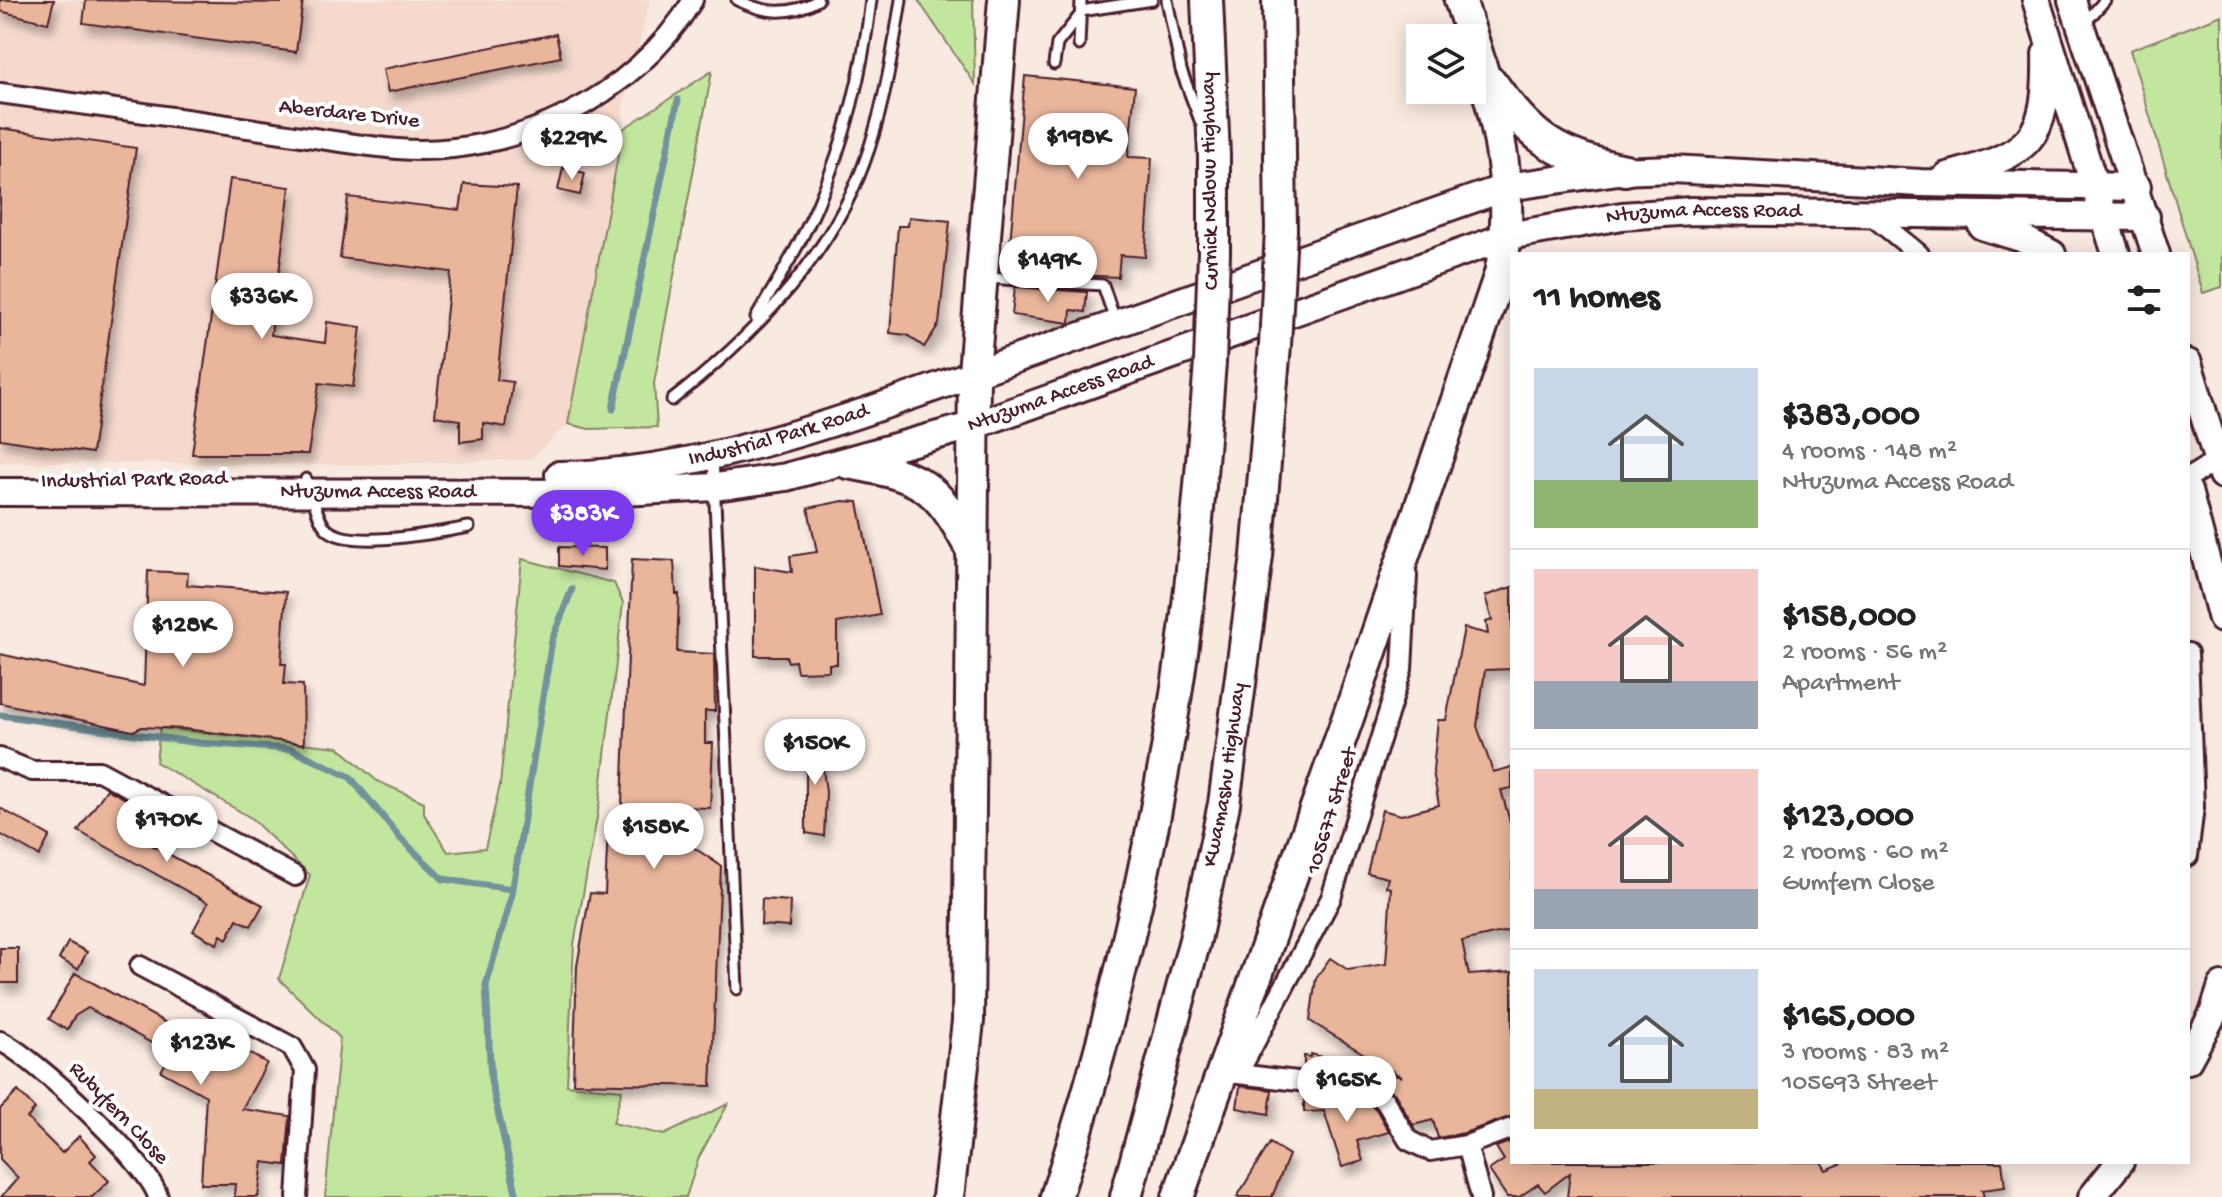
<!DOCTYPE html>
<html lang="en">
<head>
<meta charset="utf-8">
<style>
	body { margin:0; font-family:"Gochi Hand",sans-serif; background:#f6f6f6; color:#222; height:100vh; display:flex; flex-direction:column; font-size:30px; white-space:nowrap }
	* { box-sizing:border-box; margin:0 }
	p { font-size:26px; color:#767676 }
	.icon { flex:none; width:44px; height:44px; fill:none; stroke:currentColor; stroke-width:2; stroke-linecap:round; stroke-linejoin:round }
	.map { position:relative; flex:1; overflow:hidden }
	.drawer { position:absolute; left:1510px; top:252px; width:680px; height:912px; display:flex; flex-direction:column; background:#fff; border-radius:0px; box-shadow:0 4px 20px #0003 }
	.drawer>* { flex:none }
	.controls { position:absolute; left:1406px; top:24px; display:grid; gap:16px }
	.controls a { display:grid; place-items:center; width:80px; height:80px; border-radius:0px; background:#fff; box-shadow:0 4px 20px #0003; font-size:40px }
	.price { position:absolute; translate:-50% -68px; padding:0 18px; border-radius:28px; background:#fff; color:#222; font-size:26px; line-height:52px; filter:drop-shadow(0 2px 4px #0008) }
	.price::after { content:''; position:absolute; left:50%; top:48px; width:24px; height:18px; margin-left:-12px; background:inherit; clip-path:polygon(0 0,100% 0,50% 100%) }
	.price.selected { background:#7c3aed; color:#fff }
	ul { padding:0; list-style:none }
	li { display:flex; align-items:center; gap:24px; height:200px; padding:0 24px }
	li+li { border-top:2px solid #e0e0e0 }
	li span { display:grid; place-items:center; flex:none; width:224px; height:160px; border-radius:0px; color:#555 }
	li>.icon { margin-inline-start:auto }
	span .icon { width:96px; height:96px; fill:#fffc; stroke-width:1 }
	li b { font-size:34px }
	h2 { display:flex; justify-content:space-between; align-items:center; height:96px; padding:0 24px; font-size:34px }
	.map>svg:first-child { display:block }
	.built { fill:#f4d9cc }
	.green { fill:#c3e69f; stroke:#868265; stroke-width:2 }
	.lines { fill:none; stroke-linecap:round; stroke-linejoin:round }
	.stream { stroke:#72929c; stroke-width:7 }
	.building { fill:#e9b59b; stroke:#4a1f2b; stroke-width:2; filter:url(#shadow) }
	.lane-casing { stroke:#4a1f2b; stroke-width:15 }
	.street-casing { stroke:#4a1f2b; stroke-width:24 }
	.secondary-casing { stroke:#4a1f2b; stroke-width:32 }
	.primary-casing { stroke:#4a1f2b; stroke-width:36 }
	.lane { stroke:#fff; stroke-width:9 }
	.street { stroke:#fff; stroke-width:18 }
	.secondary { stroke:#fff; stroke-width:26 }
	.primary { stroke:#fff; stroke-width:30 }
	.primary-bridge-casing { stroke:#4a1f2b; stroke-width:36; stroke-linecap:butt }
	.primary-bridge { stroke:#fff; stroke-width:30 }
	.labels { text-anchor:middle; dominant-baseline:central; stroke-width:8; stroke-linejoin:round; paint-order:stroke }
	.street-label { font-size:22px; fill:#4a1f2b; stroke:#fff }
</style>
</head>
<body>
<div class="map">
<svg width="2222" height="1197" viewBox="0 0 2222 1197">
	<defs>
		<filter id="shadow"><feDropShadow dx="4.5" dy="8" stdDeviation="4" flood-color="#0004"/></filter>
	</defs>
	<rect width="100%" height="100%" fill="#f8e9e1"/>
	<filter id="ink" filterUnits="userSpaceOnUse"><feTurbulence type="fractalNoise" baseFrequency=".0125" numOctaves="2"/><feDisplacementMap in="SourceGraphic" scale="16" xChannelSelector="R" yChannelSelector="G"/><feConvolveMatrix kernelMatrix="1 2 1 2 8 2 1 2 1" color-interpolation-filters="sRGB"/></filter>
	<g filter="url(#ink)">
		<!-- built -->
		<polygon class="built" points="0,0 650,0 623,107 623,129 568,424 530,459 355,465 0,462"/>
		<!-- green -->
		<g class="green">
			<polygon points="918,0 973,0 975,84"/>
			<polygon points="2222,15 2222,287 2203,293 2130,50"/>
			<polygon points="712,71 654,383 657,427 589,429 568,424 623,129"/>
			<polygon points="522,559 614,583 623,603 599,806 574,944 567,1085 622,1090 613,1123 664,1135 728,1104 699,1157 686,1197 325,1197 340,1038 279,979 310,875 251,818 156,762 160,728 338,747 377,781 424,802 424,814 448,852 485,848 500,785"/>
		</g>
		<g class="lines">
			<!-- stream -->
			<g class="stream">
				<polyline points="613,409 678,100"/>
				<polyline points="0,715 199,743 291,749 350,777 401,839 443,879 512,889"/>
				<polyline points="517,1197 491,1081 486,985 512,894 552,640 572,589"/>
			</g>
		</g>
		<!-- building -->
		<g class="building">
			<polygon points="0,0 54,0 48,23 0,11"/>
			<polygon points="86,0 281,3 282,0 303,0 296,52 83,23"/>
			<polygon points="556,34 561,57 388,92 383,69"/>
			<polygon points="1025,76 1135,87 1128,157 1152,158 1145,257 1120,255 1118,277 1016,272 1017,267 1008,266"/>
			<polygon points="0,128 136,148 92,453 0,439"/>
			<polygon points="563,168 585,173 580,195 558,190"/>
			<polygon points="230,179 290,187 271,335 325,343 327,322 361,327 353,387 319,383 308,454 192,454"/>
			<polygon points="464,184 517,187 497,380 513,382 506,427 483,423 483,439 460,442 460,420 435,416 451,272 340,258 348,197 460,210"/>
			<polygon points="909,217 950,221 939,324 924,347 907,335 890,333 898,226 908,226"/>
			<polygon points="1015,287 1087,292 1085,312 1071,310 1070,323 1012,315"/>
			<polygon points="843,501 858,502 880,615 837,623 837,664 829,664 829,671 797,672 795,661 788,662 786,656 755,656 755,566 792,572 790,556 817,552 808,508"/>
			<polygon points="559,547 605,548 605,570 559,566"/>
			<polygon points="632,559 674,561 676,594 679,594 677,652 714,654 715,711 705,711 705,743 713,743 710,808 682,807 680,838 721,866 711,1086 573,1083 577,966 590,893 605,894 608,828 621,828"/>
			<polygon points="148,571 188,573 187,585 286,592 281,664 286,664 284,684 303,685 304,744 185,729 142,727 133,731 0,703 0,654 144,686"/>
			<polygon points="1512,587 1512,669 1485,670 1477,726 1493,772 1512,767 1512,788 1501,790 1512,829 1512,930 1462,941 1469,975 1512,972 1512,1116 1464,1133 1438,1138 1433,1120 1413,1125 1395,1094 1374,1079 1304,1070 1304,1056 1311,1057 1311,1054 1402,1077 1310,1021 1316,978 1330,958 1348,970 1386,964 1391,888 1386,887 1388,878 1367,873 1382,810 1401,815 1439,805 1433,771 1438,720 1446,720 1464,628 1488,634 1486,622 1492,620 1485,596"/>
			<polygon points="818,733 826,792 824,836 806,833 806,734"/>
			<polygon points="107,789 162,818 148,843 263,905 251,926 237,919 227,939 221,935 217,944 193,931 208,903 78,831"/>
			<polygon points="0,808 50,836 39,856 0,834"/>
			<polygon points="762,899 790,901 789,927 761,925"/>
			<polygon points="68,942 87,952 78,969 59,959"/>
			<rect x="0" y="948" width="18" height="35"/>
			<polygon points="75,973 190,1036 196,1024 267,1063 242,1109 290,1116 286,1165 263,1162 258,1197 234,1197 235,1184 201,1184 206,1096 161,1071 171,1054 88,1008 75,1016 67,1030 49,1019"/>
			<polygon points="1240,1086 1272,1090 1269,1114 1237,1108"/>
			<polygon points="18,1091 35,1109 27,1118 62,1153 79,1136 96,1155 90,1161 109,1181 92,1197 1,1197 18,1178 0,1159 0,1109"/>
			<polygon points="1304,1094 1363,1101 1376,1109 1389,1132 1357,1141 1363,1161 1342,1167 1324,1111 1304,1112"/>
			<polygon points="1512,1141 1512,1162 1821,1162 1826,1170 1845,1162 2002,1162 2005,1187 1982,1190 1984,1197 1567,1197 1570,1173 1545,1192 1538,1184 1519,1197 1507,1197 1489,1170 1504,1160 1496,1147"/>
			<polygon points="1270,1143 1289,1155 1272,1197 1237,1197"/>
		</g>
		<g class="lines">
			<!-- lane casing -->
			<g class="lane-casing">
				<g id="lane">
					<path d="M737,0c29,14 54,16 81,0"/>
					<polyline points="1167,0 1181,70 1201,123"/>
					<polyline points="1081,11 1152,0"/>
					<polyline points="2084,24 2105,0"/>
					<polyline points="1079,45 1081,0"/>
					<polyline points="1054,64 1057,44 1080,15"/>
					<polyline points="987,278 1103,285 1115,320"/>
					<path d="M756,318c21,-37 45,-74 62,-114 28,-65 45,-135 53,-204"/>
					<path d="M672,400c83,-65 164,-148 197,-251 16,-49 24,-98 32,-149"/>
					<polyline points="713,457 737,989"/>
					<path d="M306,479c7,13 10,41 22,51 24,20 111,2 141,-3"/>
				</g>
			</g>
			<!-- street casing -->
			<g class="street-casing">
				<g id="street">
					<path d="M0,93c80,11 161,22 241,34 52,7 104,17 157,22 113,9 236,-51 295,-149"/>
					<polyline points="1871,215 1919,254"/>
					<polyline points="2188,478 2222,457"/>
					<polyline points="2188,653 2194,807 2188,856"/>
					<polyline points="0,758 32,771 99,771 295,876"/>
					<polyline points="140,966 292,1047 305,1070 297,1197"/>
					<path d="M0,1041c32,14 150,123 158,156"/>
					<polyline points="1229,1073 1367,1089 1385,1101 1408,1140 1430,1151 1467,1145 1512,1128"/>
					<polyline points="1238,1074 1331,898 1402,669 1407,575"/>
					<polyline points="1467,1145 1481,1197"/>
				</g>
			</g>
			<!-- secondary casing -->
			<g class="secondary-casing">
				<g id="secondary">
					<polyline points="2036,0 2116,254"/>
					<polyline points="2072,0 2156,254"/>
					<path d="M1947,176c83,-22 101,-35 99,-122"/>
					<polyline points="1982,226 2021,238 2052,254"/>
					<polyline points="2188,363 2222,475"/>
					<path id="s1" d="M559,475c154,-2 307,-64 451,-114 165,-58 331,-116 497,-174l111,-16 54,-2 249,14 216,4"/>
					<polyline points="2188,491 2222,619"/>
					<path id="s2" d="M0,492l604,1 111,-6 71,-10 189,-52 533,-189 114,-20 69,-5 455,6"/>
					<polyline points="2188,1060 2213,1014 2222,986"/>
					<polyline points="2092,1197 2120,1162"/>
				</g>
			</g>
			<!-- primary casing -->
			<g class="primary-casing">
				<g id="primary">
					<polyline points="1207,0 1214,156 1214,253"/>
					<polyline points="1278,0 1281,230"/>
					<path d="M1492,83c39,56 66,74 133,87"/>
					<path d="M848,463c73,13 88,20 123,86"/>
					<polyline points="948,1197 968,1021 974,373 1004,0"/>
					<path d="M1056,1197c51,-157 91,-321 117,-484 19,-116 28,-234 37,-351"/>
					<path id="s3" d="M1126,1197l69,-257 29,-136 33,-248 18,-211"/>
					<path d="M1178,1197l178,-502 144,-421c20,-95 -11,-185 -40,-274"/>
				</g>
			</g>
			<!-- lane -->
			<use href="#lane" class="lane"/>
			<!-- street -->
			<use href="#street" class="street"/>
			<!-- secondary -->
			<use href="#secondary" class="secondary"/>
			<!-- primary -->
			<use href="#primary" class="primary"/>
			<!-- primary-bridge casing -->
			<g class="primary-bridge-casing">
				<g id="primary-bridge">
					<polyline points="1275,345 1281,230"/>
					<polyline points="1210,362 1214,253"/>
				</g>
			</g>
			<!-- primary-bridge -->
			<use href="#primary-bridge" class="primary-bridge"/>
		</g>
	</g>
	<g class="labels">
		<!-- street labels -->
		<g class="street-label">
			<text transform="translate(349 115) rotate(6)">Aberdare Drive</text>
			<text transform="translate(1211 181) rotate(-91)">Curnick Ndlovu Highway</text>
			<text stroke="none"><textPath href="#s2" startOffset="1746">Ntuzuma Access Road</textPath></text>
			<text stroke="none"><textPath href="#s2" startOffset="1074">Ntuzuma Access Road</textPath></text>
			<text stroke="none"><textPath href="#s1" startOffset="224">Industrial Park Road</textPath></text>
			<text transform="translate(134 481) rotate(-1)">Industrial Park Road</text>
			<text stroke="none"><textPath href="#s2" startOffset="378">Ntuzuma Access Road</textPath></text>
			<text stroke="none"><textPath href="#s3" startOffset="434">Kwamashu Highway</textPath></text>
			<text transform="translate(1333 811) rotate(-73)">105677 Street</text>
			<text transform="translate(118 1114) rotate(46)">Rubyfern Close</text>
		</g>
	</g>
</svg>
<div class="controls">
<a><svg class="icon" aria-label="layers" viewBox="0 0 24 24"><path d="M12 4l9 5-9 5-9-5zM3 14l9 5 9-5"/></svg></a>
</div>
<b class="price" style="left:1078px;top:181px">$198K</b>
<b class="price" style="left:572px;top:182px">$229K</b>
<b class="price" style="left:1048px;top:304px">$149K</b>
<b class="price" style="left:262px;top:341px">$336K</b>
<b class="price selected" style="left:583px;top:558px">$383K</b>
<b class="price" style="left:183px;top:669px">$128K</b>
<b class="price" style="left:815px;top:787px">$150K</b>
<b class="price" style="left:167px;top:864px">$170K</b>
<b class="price" style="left:654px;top:871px">$158K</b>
<b class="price" style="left:201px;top:1087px">$123K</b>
<b class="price" style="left:1347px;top:1124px">$165K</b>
<section class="drawer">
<h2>11 homes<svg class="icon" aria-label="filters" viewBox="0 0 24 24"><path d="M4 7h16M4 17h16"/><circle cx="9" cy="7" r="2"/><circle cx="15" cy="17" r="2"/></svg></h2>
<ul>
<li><span style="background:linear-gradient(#c9d6e8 70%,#8fb573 0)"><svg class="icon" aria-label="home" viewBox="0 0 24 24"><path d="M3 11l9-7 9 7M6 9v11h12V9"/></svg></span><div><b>$383,000</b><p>4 rooms · 148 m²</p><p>Ntuzuma Access Road</p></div></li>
<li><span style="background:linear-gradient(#f6c9c9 70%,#9aa5b1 0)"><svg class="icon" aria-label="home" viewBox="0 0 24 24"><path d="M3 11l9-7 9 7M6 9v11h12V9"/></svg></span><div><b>$158,000</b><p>2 rooms · 56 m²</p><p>Apartment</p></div></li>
<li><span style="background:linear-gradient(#f6c9c9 75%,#9aa5b1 0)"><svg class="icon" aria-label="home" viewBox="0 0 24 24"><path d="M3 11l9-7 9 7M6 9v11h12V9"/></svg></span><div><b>$123,000</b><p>2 rooms · 60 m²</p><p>Gumfern Close</p></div></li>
<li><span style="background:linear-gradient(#c9d6e8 75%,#c2b280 0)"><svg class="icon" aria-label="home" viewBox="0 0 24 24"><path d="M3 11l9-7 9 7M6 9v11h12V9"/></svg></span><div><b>$165,000</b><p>3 rooms · 83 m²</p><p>105693 Street</p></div></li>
</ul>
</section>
</div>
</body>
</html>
